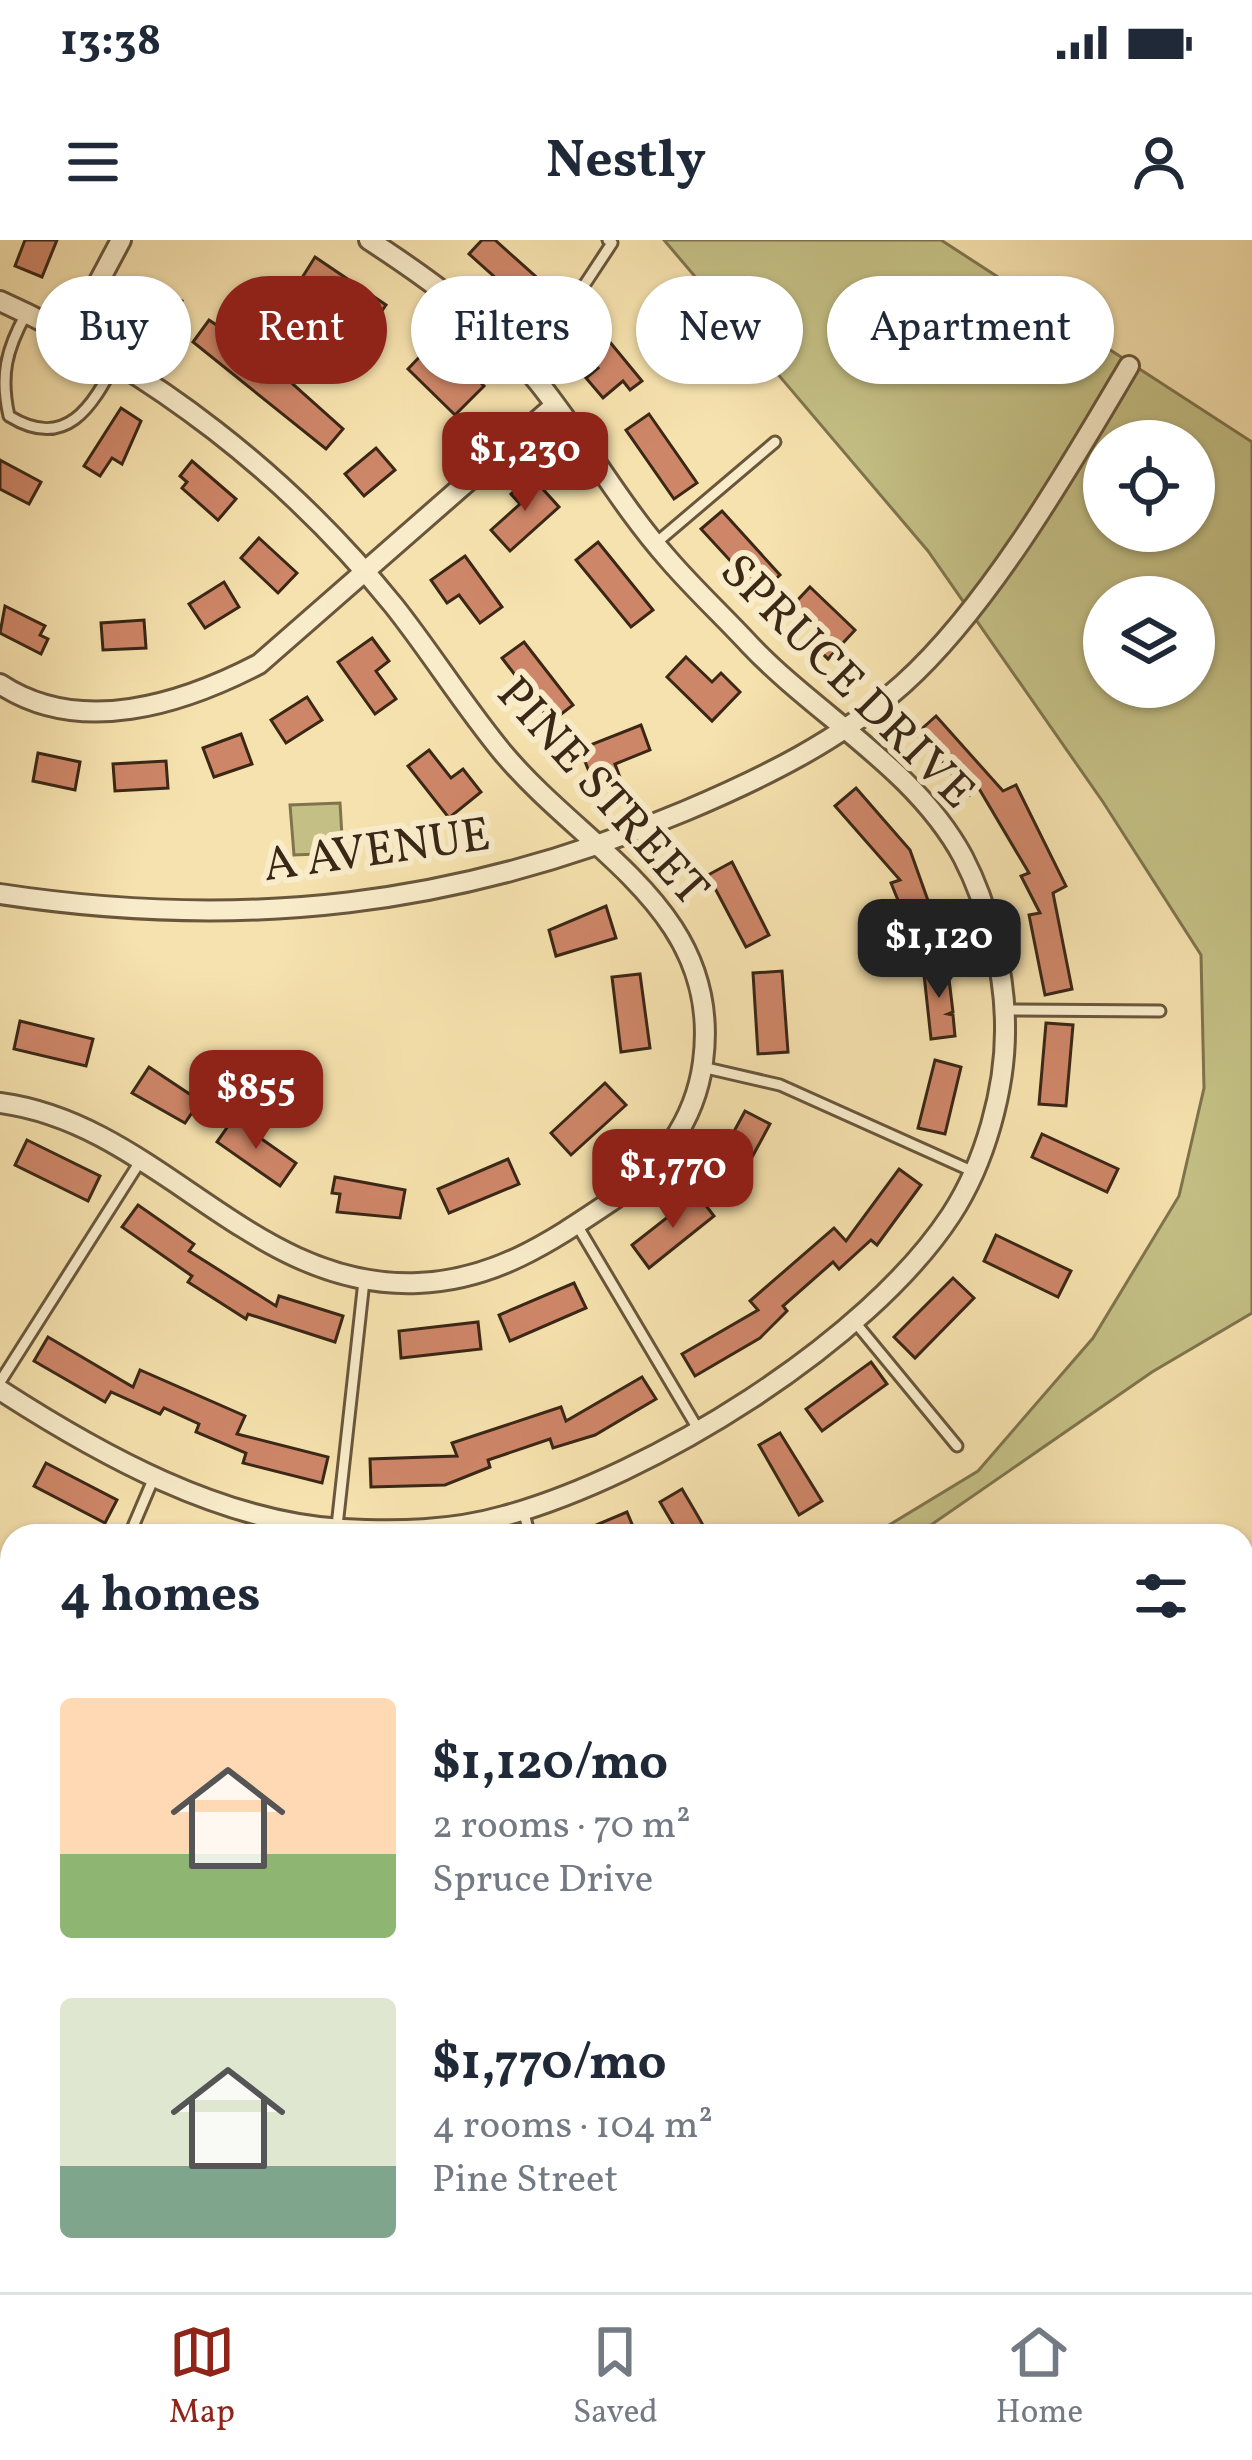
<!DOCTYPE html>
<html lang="en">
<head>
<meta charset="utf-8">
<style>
	body { margin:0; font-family:Vollkorn,serif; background:#f6f6f7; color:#1f2937; height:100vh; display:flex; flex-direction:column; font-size:45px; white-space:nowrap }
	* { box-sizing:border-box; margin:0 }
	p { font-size:39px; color:#747a83 }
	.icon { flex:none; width:66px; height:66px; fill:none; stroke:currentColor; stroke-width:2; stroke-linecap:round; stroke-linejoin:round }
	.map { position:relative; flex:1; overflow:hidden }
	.sheet { position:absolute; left:0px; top:1284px; width:1254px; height:768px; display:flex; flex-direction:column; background:#fff; border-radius:36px 36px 0 0; box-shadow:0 3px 9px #0004 }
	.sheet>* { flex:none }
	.top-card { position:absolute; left:36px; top:36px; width:1182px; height:108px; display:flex; gap:24px }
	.buttons { position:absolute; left:1083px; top:180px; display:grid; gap:24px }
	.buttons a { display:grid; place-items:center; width:132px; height:132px; border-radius:50%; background:#fff; box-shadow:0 3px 9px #0004; font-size:60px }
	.price { position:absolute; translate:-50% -102px; padding:0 27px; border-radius:24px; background:#8f2418; color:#fff; font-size:39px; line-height:78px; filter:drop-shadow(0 3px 6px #0008) }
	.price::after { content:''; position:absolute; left:50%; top:72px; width:36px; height:27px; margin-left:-18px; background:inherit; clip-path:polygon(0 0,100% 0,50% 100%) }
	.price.on { background:#222; color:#fff }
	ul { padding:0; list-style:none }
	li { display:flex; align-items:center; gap:36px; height:300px; padding:0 60px }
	li span { display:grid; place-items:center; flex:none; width:336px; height:240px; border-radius:12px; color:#555 }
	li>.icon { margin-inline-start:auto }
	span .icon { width:144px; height:144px; fill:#fffc; stroke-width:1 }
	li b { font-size:51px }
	h2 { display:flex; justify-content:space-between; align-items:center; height:144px; padding:0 60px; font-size:51px }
	.pill { padding:0 42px; border-radius:54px; background:#fff; box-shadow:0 3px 9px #0004; font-size:42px; line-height:108px }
	.pill.on { background:#8f2418; color:#fff }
	.status { display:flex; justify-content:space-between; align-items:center; height:84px; padding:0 60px; background:#fff; direction:ltr }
	.status svg { height:33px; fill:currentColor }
	header { display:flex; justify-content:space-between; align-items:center; height:156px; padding:0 60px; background:#fff; font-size:54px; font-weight:700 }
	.menu { display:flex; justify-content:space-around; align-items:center; height:168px; border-top:3px solid #e0e1e3; background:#fff; font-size:33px; color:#747a83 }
	.menu a { display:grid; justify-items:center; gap:6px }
	.menu .on { color:#8f2418 }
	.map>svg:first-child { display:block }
	.green { fill:#c4c085; stroke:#7f744e; stroke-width:3; fill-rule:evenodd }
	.building { fill:#ce8668; stroke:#3a2716; stroke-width:3 }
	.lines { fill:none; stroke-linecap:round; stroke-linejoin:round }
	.service-casing { stroke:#69563c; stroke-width:15 }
	.minor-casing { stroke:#69563c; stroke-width:24 }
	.service { stroke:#f9ecca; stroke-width:9 }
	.minor { stroke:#f9ecca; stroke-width:18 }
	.rail-casing { stroke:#3a2716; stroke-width:10 }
	.rail { stroke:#f9ecca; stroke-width:6; stroke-dasharray:18; stroke-linecap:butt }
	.labels { text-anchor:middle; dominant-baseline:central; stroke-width:12; stroke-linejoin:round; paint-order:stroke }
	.street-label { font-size:48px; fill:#3a2716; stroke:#f9ecca }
</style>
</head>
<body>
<div class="status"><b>13:38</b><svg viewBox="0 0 49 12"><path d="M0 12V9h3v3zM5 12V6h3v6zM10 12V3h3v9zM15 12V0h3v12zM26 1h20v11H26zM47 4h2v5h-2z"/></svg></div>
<header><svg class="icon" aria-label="menu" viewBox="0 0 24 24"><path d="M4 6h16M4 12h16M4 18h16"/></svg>Nestly<svg class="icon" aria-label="person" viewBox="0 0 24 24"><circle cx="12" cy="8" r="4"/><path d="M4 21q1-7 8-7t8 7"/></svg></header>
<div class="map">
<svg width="1252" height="2052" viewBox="0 0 1252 2052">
	<rect width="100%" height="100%" fill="#f6e2ae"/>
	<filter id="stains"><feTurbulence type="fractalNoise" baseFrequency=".00167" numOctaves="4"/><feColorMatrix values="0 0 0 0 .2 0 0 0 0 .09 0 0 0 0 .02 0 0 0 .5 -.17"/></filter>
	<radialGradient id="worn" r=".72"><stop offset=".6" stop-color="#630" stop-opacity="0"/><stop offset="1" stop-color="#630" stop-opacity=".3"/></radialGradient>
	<!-- green -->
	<g class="green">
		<path d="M664,0h277l311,202v871l-100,59 -237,164h-44l107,-65 115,-133 86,-142 25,-108 -3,-133 -98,-153 -175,-251zM1104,201h90v90h-90zM1104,357h90v90h-90z"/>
		<polygon points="340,563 343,613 294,615 290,565"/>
		<polygon points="0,1343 12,1351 12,1630 0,1622"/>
	</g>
	<!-- building -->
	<g class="building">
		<polygon points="25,0 57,0 42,37 15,26"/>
		<polygon points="482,0 495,0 553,52 535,73 469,14"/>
		<polygon points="315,17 386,65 370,88 300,41"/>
		<polygon points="155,47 182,61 162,99 134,84"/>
		<polygon points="209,80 258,113 343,189 326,209 193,102"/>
		<polygon points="595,84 642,141 630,150 623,141 603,158 586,138 598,128 575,100"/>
		<polygon points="427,109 454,134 463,125 484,146 455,175 408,129"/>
		<polygon points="121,168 141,181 122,224 112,218 100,236 84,226"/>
		<polygon points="649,174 697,243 674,259 626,190"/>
		<polygon points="376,208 395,230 364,256 345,234"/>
		<polygon points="0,220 41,242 29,264 0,249"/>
		<polygon points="192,221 236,259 218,280 182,248 187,242 180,236"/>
		<polygon points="531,236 559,267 510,311 491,290 520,264 511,254"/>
		<polygon points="722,271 780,335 760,353 701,289"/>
		<polygon points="259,298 297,333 278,353 241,318"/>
		<polygon points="598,302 653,370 631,387 576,320"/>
		<polygon points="465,316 502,367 480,383 459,355 447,363 431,340"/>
		<polygon points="224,342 239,367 205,388 189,364"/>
		<polygon points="810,347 855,390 828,419 809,400 818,390 792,366"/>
		<polygon points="5,366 45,386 40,395 48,399 41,414 0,393"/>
		<polygon points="144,380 146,408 103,410 101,383"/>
		<polygon points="372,398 389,421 376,431 396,459 375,474 338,422"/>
		<polygon points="524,402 573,465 551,482 502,418"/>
		<polygon points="686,417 712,442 721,433 740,452 712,481 667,437"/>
		<polygon points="307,457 322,480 286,503 271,480"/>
		<polygon points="936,476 1003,551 1016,545 1066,646 1053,653 1072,749 1045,755 1029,675 1040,673 1021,636 1029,633 978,547 970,555 916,494"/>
		<polygon points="641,485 650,510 615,524 621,540 596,549 580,509"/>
		<polygon points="241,494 252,524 214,537 203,508"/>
		<polygon points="429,510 451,538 463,529 481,552 449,578 408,526"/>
		<polygon points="38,513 80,522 75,550 33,541"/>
		<polygon points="166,521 168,548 115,551 113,524"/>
		<polygon points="856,548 910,610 941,697 917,707 891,643 900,640 835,566"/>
		<polygon points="732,622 769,695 746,707 708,635"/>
		<polygon points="606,666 616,698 556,716 549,690"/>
		<polygon points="947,723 953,772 948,774 953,775 955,796 931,799 923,725"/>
		<polygon points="782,731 788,812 758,814 753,733"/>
		<polygon points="640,734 650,808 621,812 612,737"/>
		<polygon points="20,781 93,799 86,826 14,809"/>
		<polygon points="1046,783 1073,785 1066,866 1039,864"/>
		<polygon points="935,820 961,827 945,894 918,888"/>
		<polygon points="149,827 200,861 185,883 132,853"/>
		<polygon points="605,843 626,865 571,915 551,893"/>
		<polygon points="745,871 770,884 731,956 706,943"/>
		<polygon points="233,879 296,923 280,946 217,902"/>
		<polygon points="1042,894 1118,929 1107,952 1032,917"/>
		<polygon points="27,900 100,936 88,961 15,925"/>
		<polygon points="508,919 519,944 449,973 438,949"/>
		<polygon points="899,929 921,945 877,1005 871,1000 839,1029 833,1022 783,1066 787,1071 760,1098 695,1136 682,1114 758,1070 750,1061 834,988 846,1001"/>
		<polygon points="335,937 405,950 400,978 337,972 340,954 332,953"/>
		<polygon points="697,954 714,976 649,1028 632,1005"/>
		<polygon points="138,965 194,1004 189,1011 276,1066 279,1056 343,1076 335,1102 248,1074 246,1079 188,1042 192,1036 122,987"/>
		<polygon points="996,995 1071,1031 1058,1057 984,1021"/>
		<polygon points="953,1038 974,1058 915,1118 894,1097"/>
		<polygon points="574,1043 586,1068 510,1101 499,1075"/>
		<polygon points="478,1082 481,1109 401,1118 399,1091"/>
		<polygon points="48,1097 133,1147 140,1130 245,1176 237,1194 328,1217 322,1243 243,1223 246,1213 196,1192 199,1184 164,1168 160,1174 111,1152 105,1162 34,1121"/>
		<polygon points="871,1122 887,1144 822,1191 806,1169"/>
		<polygon points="642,1137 656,1159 595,1195 553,1208 550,1199 488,1220 490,1227 445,1245 371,1247 370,1219 457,1216 452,1203 561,1167 566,1181"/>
		<polygon points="780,1193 822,1261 799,1275 759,1205"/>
		<polygon points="46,1223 117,1260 105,1283 34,1246"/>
		<polygon points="682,1249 699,1278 709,1296 680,1296 660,1262"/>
		<polygon points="627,1272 637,1296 570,1296"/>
	</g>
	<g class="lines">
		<!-- service casing -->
		<g class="service-casing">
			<g id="service">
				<path d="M26,74c-20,36 -26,62 -17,102 57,35 83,-9 107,-55"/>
				<polyline points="515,118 585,44 612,3 608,0"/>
				<polyline points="656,303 775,202"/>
				<polyline points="1003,770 1160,771"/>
				<polyline points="702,827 780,845 974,932"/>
				<polyline points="577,985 698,1189"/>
				<polyline points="854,1081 957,1206"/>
				<polyline points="0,1142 141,920"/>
				<polyline points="523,1270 530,1296"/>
				<polyline points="337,1286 364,1041"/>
				<polyline points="129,1296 155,1235"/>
				<polyline points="1242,1789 1252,1784"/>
				<polyline points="765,2052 786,2040"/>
			</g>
		</g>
		<!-- minor casing -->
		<g class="minor-casing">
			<g id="minor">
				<path d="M0,61c153,69 288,174 394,305 38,48 70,100 109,147 84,100 220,158 200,309 -8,60 -44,107 -93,140 -61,41 -116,78 -192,81 -167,7 -259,-159 -418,-180"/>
				<polyline points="71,94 121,0"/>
				<path d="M0,444c80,53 182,20 259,-20l295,-258"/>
				<path d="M0,654c243,37 458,13 685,-83 78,-33 154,-70 218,-127 86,-77 167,-218 226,-318"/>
				<path d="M0,1150c99,64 221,132 342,139 55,3 109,2 162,-13 147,-40 363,-173 447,-301 34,-52 55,-127 54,-189 0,-54 -17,-121 -42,-169 -48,-89 -146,-141 -214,-213 -26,-28 -55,-55 -80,-84 -49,-55 -85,-121 -131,-178 -45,-57 -109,-103 -169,-142"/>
				<polyline points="1242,1624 1252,1618"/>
				<polyline points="0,1976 12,1986"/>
				<polyline points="81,2040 96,2052"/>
				<polyline points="513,2052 534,2040"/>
			</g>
		</g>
		<!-- service -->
		<use href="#service" class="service"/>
		<!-- minor -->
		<use href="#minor" class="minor"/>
		<!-- rail casing -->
		<g class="rail-casing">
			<g id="rail">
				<polyline points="1242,1720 1252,1714"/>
				<polyline points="1242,1745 1252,1739"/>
				<polyline points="1242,1973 1252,1967"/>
				<polyline points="665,2052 683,2040"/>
				<polyline points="705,2052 724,2040"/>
				<polyline points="1137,2052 1156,2040"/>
			</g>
		</g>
		<!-- rail -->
		<use href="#rail" class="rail"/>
	</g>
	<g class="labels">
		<!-- street labels -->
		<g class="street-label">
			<text transform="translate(846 443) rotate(45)">SPRUCE DRIVE</text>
			<text transform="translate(601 553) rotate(48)">PINE STREET</text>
			<text transform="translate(377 612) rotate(-8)">A AVENUE</text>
		</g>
	</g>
	<rect width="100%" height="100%" filter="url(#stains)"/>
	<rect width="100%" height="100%" fill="url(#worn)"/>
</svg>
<div class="buttons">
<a><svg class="icon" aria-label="locate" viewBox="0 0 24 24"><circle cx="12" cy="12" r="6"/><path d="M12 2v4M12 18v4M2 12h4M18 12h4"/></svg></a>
<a><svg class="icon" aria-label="layers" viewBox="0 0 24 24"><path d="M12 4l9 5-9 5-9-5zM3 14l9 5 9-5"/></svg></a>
</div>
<b class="price" style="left:525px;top:274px">$1,230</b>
<b class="price on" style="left:939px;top:761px">$1,120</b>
<b class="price" style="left:256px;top:912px">$855</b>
<b class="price" style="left:673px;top:991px">$1,770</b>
<div class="top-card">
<a class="pill">Buy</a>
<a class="pill on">Rent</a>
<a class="pill">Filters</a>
<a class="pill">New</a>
<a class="pill">Apartment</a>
</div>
<section class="sheet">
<h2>4 homes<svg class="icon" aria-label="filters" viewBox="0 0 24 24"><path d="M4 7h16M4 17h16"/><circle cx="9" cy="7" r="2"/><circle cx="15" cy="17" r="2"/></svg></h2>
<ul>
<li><span style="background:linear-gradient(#ffd9b3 65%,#8fb573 0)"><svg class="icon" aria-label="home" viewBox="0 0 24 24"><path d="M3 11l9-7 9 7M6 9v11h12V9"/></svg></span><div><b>$1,120/mo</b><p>2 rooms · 70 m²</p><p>Spruce Drive</p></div></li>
<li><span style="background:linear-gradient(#dfe7d0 70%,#7fa58c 0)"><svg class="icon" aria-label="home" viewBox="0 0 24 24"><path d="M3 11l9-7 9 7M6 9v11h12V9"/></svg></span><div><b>$1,770/mo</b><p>4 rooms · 104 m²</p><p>Pine Street</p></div></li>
</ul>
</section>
</div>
<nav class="menu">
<a class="on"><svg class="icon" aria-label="map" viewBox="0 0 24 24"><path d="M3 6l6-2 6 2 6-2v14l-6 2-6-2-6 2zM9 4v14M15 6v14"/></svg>Map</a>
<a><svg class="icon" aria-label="saved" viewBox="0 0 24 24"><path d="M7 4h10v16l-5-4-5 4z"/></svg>Saved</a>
<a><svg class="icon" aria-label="home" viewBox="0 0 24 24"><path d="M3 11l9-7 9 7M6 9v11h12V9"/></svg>Home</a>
</nav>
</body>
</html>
